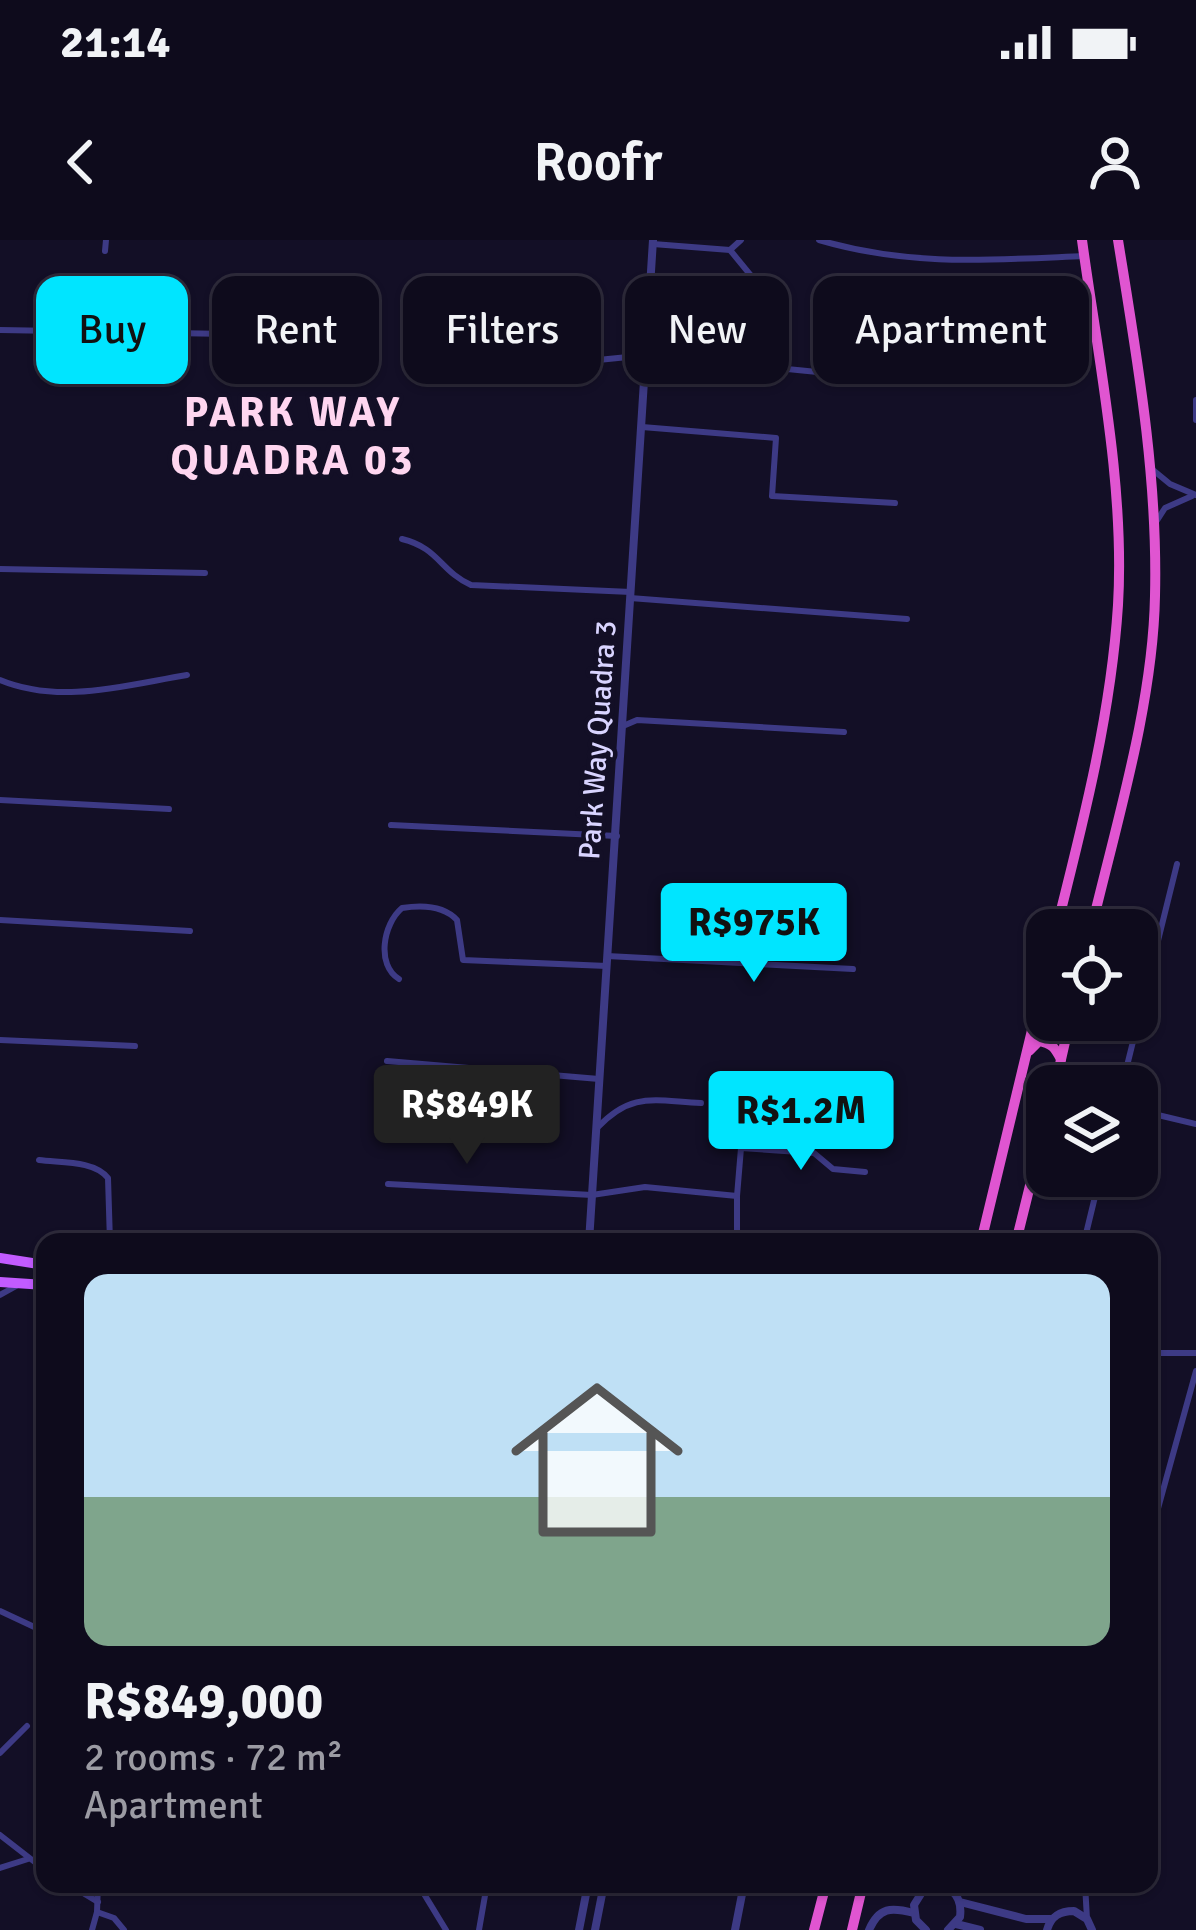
<!DOCTYPE html>
<html lang="en">
<head>
<meta charset="utf-8">
<style>
	body { margin:0; font-family:Signika,sans-serif; background:#171425; color:#f1f3f6; height:100vh; display:flex; flex-direction:column; font-size:45px; white-space:nowrap }
	* { box-sizing:border-box; margin:0 }
	p { font-size:39px; color:#9b9ba3 }
	.icon { flex:none; width:66px; height:66px; fill:none; stroke:currentColor; stroke-width:2; stroke-linecap:round; stroke-linejoin:round }
	.map { position:relative; flex:1; overflow:hidden }
	.sheet { position:absolute; left:36px; top:993px; width:1122px; height:660px; display:flex; flex-direction:column; background:#0e0b1c; border-radius:24px; box-shadow:0 3px 9px #0004,0 0 0 3px #2e2b3b }
	.sheet>* { flex:none }
	.hud { position:absolute; left:36px; top:36px; width:1125px; height:108px; display:flex; gap:24px }
	.buttons { position:absolute; left:1026px; top:669px; display:grid; gap:24px }
	.buttons a { display:grid; place-items:center; width:132px; height:132px; border-radius:24px; background:#0e0b1c; box-shadow:0 3px 9px #0004,0 0 0 3px #2e2b3b; font-size:60px }
	.price { position:absolute; translate:-50% -102px; padding:0 27px; border-radius:12px; background:#00e5ff; color:#111; font-size:39px; line-height:78px; filter:drop-shadow(0 3px 6px #0008) }
	.price::after { content:''; position:absolute; left:50%; top:72px; width:36px; height:27px; margin-left:-18px; background:inherit; clip-path:polygon(0 0,100% 0,50% 100%) }
	.price.active { background:#222; color:#fff }
	ul { padding:0; list-style:none }
	li { display:grid; align-content:center; gap:24px; height:636px; padding:0 48px }
	li+li { border-top:3px solid #2e2b3b }
	li span { display:grid; place-items:center; height:372px; border-radius:24px; color:#555 }
	li>.icon { margin-inline-start:auto }
	span .icon { width:216px; height:216px; fill:#fffc; stroke-width:1 }
	li b { font-size:51px }
	.chip { padding:0 42px; border-radius:24px; background:#0e0b1c; box-shadow:0 3px 9px #0004,0 0 0 3px #2e2b3b; font-size:42px; line-height:108px }
	.chip.active { background:#00e5ff; color:#111 }
	.status { display:flex; justify-content:space-between; align-items:center; height:84px; padding:0 60px; background:#0e0b1c; direction:ltr }
	.status svg { height:33px; fill:currentColor }
	header { display:flex; justify-content:space-between; align-items:center; height:156px; padding:0 48px; background:#0e0b1c; font-size:54px; font-weight:600 }
	.map>svg:first-child { display:block }
	.lines { fill:none; stroke-linecap:round; stroke-linejoin:round }
	.minor { stroke:#3d3a85; stroke-width:6 }
	.tertiary { stroke:#3d3a85; stroke-width:8 }
	.primary { stroke:#c25bff; stroke-width:10 }
	.trunk { stroke:#e055d1; stroke-width:10 }
	.labels { text-anchor:middle; dominant-baseline:central; stroke-width:9; stroke-linejoin:round; paint-order:stroke }
	.street-label { font-size:30px; fill:#d9d4ff; stroke:#130f26 }
	.district-label { font-size:42px; font-weight:bold; letter-spacing:3px; fill:#ffd6f0; stroke:#130f26 }
</style>
</head>
<body>
<div class="status"><b>21:14</b><svg viewBox="0 0 49 12"><path d="M0 12V9h3v3zM5 12V6h3v6zM10 12V3h3v9zM15 12V0h3v12zM26 1h20v11H26zM47 4h2v5h-2z"/></svg></div>
<header><svg class="icon" aria-label="back" viewBox="0 0 24 24"><path d="M15 5l-7 7 7 7"/></svg>Roofr<svg class="icon" aria-label="person" viewBox="0 0 24 24"><circle cx="12" cy="8" r="4"/><path d="M4 21q1-7 8-7t8 7"/></svg></header>
<div class="map">
<svg width="1196" height="1690" viewBox="0 0 1196 1690">
	<rect width="100%" height="100%" fill="#130f26"/>
	<g class="lines">
		<!-- minor -->
		<g class="minor">
			<path d="M819,0c92,27 172,20 265,16"/>
			<polyline points="653,4 730,10 762,49"/>
			<polyline points="730,10 741,0"/>
			<polyline points="105,11 106,0"/>
			<polyline points="463,79 462,109 598,120 648,115 898,140"/>
			<polyline points="0,90 229,94"/>
			<polyline points="460,143 462,111"/>
			<polyline points="1196,160 1196,180"/>
			<polyline points="642,187 776,198 772,256 895,263"/>
			<polyline points="1153,230 1170,244 1196,255"/>
			<polyline points="1156,282 1165,268 1192,256"/>
			<path d="M402,299c37,9 38,32 69,46l160,7"/>
			<polyline points="0,329 205,333"/>
			<polyline points="630,358 907,379"/>
			<path d="M0,440c60,25 126,5 187,-5"/>
			<polyline points="623,486 637,480 844,492"/>
			<polyline points="0,560 169,569"/>
			<polyline points="391,585 617,596"/>
			<polyline points="0,680 190,691"/>
			<polyline points="607,716 853,729"/>
			<path d="M399,739c-23,-14 -16,-55 3,-71 19,-3 41,-3 55,12l6,40 144,6"/>
			<polyline points="0,800 135,806"/>
			<polyline points="387,821 599,839"/>
			<polyline points="1122,846 1177,624"/>
			<polyline points="1137,870 1196,884"/>
			<path d="M597,888c35,-37 57,-27 104,-25"/>
			<path d="M39,920c21,3 55,0 69,18l2,64"/>
			<polyline points="388,944 592,955 645,947 737,956 737,993 742,1000"/>
			<polyline points="737,956 741,908 814,913 833,929 865,932"/>
			<polyline points="1084,1002 1100,936"/>
			<polyline points="0,1055 18,1045"/>
			<polyline points="1149,1113 1196,1113"/>
			<path d="M45,1200c-11,25 -11,51 0,76"/>
			<polyline points="1149,1301 1196,1131"/>
			<polyline points="0,1371 45,1392"/>
			<polyline points="0,1513 27,1486"/>
			<polyline points="0,1595 45,1630"/>
			<polyline points="0,1628 28,1619"/>
			<polyline points="68,1644 98,1662"/>
			<polyline points="418,1644 446,1690"/>
			<polyline points="1085,1644 1087,1679"/>
			<polyline points="97,1672 114,1678 124,1690"/>
			<polyline points="92,1690 97,1672 98,1644"/>
			<polyline points="479,1690 487,1644"/>
		</g>
		<!-- tertiary -->
		<g class="tertiary">
			<polyline points="589,1002 653,0"/>
			<polyline points="894,1644 921,1652"/>
			<polyline points="960,1662 1026,1679 1051,1679"/>
			<polyline points="956,1684 980,1690"/>
			<polyline points="579,1690 588,1644"/>
			<polyline points="595,1690 604,1644"/>
			<polyline points="735,1690 744,1644"/>
			<path d="M869,1690c10,-23 22,-23 45,-17"/>
			<path d="M926,1690l-10,-10 -2,-15 10,-16c22,-9 39,4 36,28l-12,13"/>
			<path d="M1047,1690c4,-14 13,-19 27,-19l13,8 5,11"/>
		</g>
		<!-- primary -->
		<g class="primary">
			<polyline points="0,1018 45,1025"/>
			<polyline points="0,1042 45,1045"/>
		</g>
		<!-- trunk -->
		<g class="trunk">
			<path d="M1056,690c27,-107 55,-215 62,-325 7,-119 -20,-247 -36,-365"/>
			<path d="M1091,690c25,-106 62,-225 64,-334 3,-120 -18,-238 -37,-356"/>
			<path d="M1029,811l10,-10c13,2 16,7 22,18"/>
			<polyline points="1055,846 1070,780"/>
			<polyline points="981,1002 1047,728"/>
			<polyline points="1016,1002 1047,877"/>
			<polyline points="814,1690 826,1644"/>
			<polyline points="852,1690 863,1644"/>
		</g>
	</g>
	<g class="labels">
		<!-- street labels -->
		<g class="street-label">
			<text transform="translate(598 500) rotate(-86)">Park Way Quadra 3</text>
		</g>
		<!-- district labels -->
		<g class="district-label">
			<text x="293" y="172">PARK WAY<tspan x="293" dy="48">QUADRA 03</tspan></text>
		</g>
	</g>
</svg>
<div class="buttons">
<a><svg class="icon" aria-label="locate" viewBox="0 0 24 24"><circle cx="12" cy="12" r="6"/><path d="M12 2v4M12 18v4M2 12h4M18 12h4"/></svg></a>
<a><svg class="icon" aria-label="layers" viewBox="0 0 24 24"><path d="M12 4l9 5-9 5-9-5zM3 14l9 5 9-5"/></svg></a>
</div>
<b class="price" style="left:754px;top:745px">R$975K</b>
<b class="price active" style="left:467px;top:927px">R$849K</b>
<b class="price" style="left:801px;top:933px">R$1.2M</b>
<div class="hud">
<a class="chip active">Buy</a>
<a class="chip">Rent</a>
<a class="chip">Filters</a>
<a class="chip">New</a>
<a class="chip">Apartment</a>
</div>
<section class="sheet">
<ul>
<li><span style="background:linear-gradient(#bfe0f5 60%,#7fa58c 0)"><svg class="icon" aria-label="home" viewBox="0 0 24 24"><path d="M3 11l9-7 9 7M6 9v11h12V9"/></svg></span><div><b>R$849,000</b><p>2 rooms · 72 m²</p><p>Apartment</p></div></li>
</ul>
</section>
</div>
</body>
</html>
